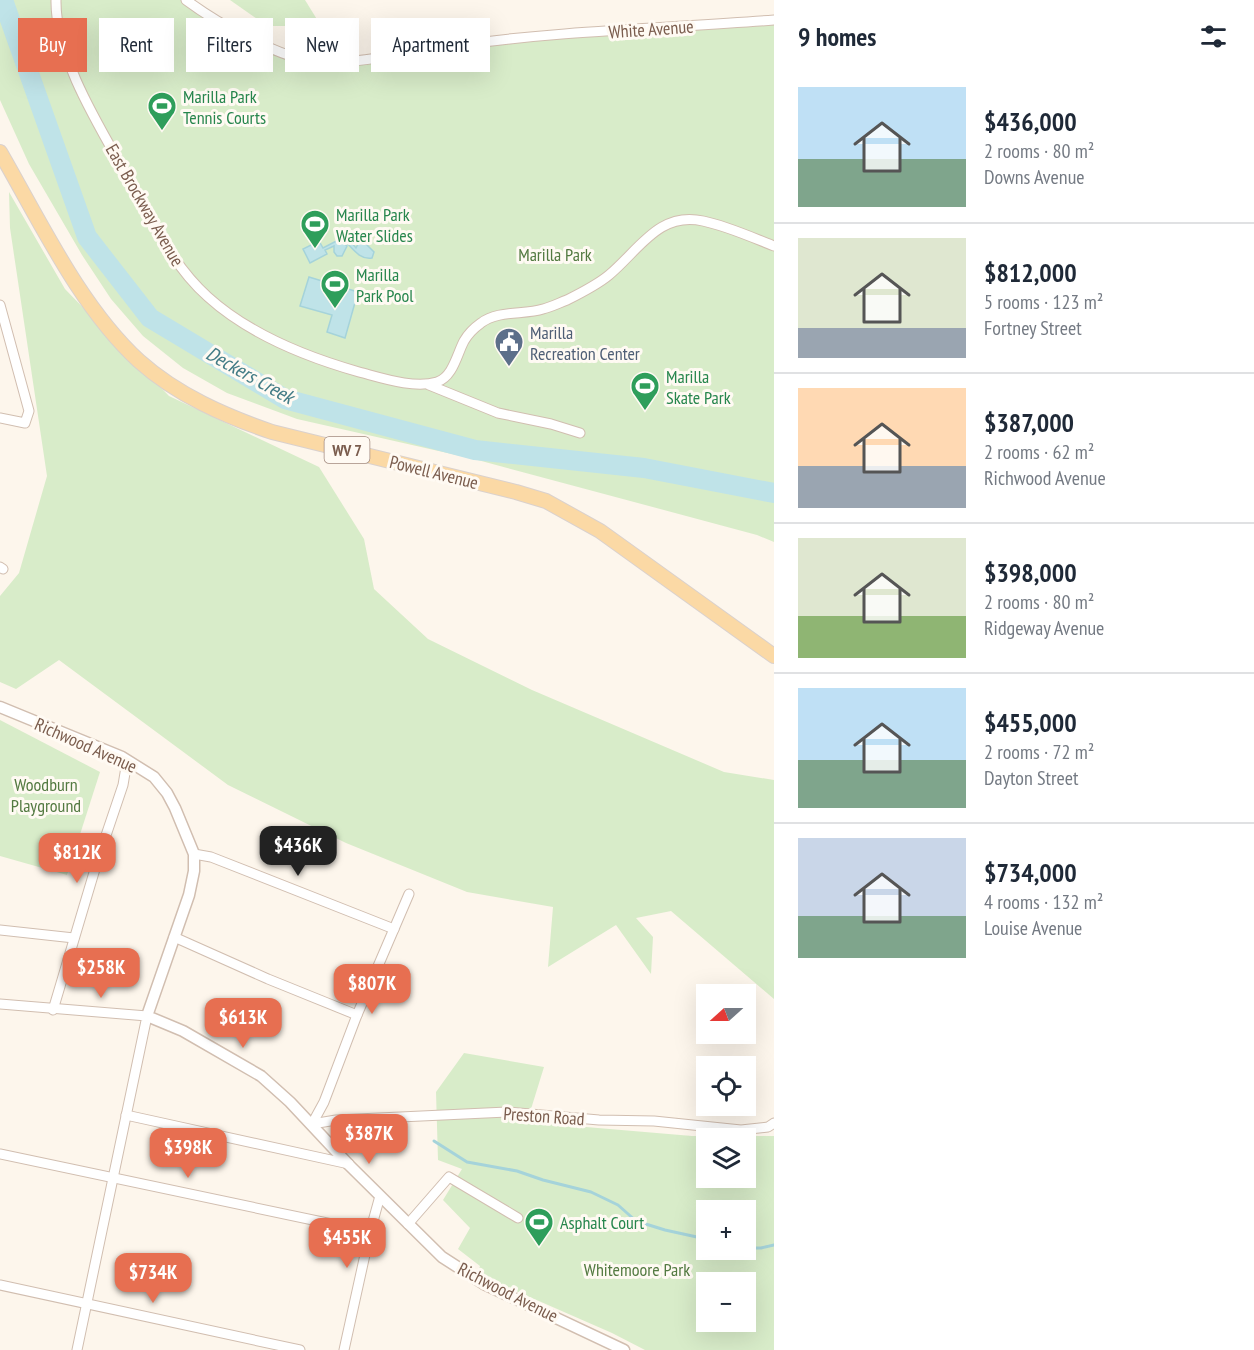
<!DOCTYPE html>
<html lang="en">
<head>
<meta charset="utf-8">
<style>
	body { margin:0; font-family:"PT Sans Narrow",sans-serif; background:#f6f6f7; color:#1f2937; height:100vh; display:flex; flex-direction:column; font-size:22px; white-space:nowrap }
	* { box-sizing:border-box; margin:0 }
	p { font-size:20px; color:#747a83 }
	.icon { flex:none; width:33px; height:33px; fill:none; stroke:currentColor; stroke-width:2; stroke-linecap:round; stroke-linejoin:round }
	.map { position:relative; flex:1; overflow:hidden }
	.sheet { display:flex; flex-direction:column; background:#fff; width:480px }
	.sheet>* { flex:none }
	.hud { position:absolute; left:18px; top:18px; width:570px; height:54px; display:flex; gap:12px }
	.needle { width:39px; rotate:249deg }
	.controls { position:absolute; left:696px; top:984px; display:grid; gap:12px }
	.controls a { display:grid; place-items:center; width:60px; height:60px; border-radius:0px; background:#fff; box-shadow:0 6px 24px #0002; font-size:30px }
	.price { position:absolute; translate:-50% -51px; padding:0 14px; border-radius:12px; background:#e76f51; color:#fff; font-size:20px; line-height:39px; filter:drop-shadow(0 2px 3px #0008) }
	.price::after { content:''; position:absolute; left:50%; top:36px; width:18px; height:14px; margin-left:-9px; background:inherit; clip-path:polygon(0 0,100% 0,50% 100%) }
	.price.selected { background:#222; color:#fff }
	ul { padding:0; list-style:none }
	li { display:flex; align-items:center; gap:18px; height:150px; padding:0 24px }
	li+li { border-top:2px solid #e0e1e3 }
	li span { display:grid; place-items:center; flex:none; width:168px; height:120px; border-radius:0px; color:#555 }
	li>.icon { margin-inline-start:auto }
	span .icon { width:72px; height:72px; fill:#fffc; stroke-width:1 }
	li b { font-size:26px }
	h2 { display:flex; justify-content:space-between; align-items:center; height:72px; padding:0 24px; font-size:26px }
	.chip { padding:0 21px; border-radius:0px; background:#fff; box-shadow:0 6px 24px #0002; font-size:21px; line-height:54px }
	.chip.selected { background:#e76f51; color:#fff }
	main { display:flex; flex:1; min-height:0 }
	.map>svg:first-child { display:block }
	.green { fill:#d8ecc9; fill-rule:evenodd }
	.water { fill:#bfe3e8; stroke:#a5d3da; stroke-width:1.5 }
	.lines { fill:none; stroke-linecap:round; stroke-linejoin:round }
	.stream { stroke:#a5d3da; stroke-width:3 }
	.river { stroke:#bfe3e8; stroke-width:20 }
	.minor-casing { stroke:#d1beb0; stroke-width:11 }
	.tertiary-casing { stroke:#d1beb0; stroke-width:13 }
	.primary-casing { stroke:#dad1cd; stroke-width:16 }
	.minor { stroke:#fff; stroke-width:9 }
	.tertiary { stroke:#fff; stroke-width:10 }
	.primary { stroke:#fbd9a5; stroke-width:14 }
	.labels { text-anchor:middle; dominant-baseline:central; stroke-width:6; stroke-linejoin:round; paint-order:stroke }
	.shield { fill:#fffaf3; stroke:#a28b7f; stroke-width:1.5 }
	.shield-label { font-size:16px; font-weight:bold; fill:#7a5c4d }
	.street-label { font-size:18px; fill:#7a5c4d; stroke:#fffaf3 }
	.leisure-label { font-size:18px; fill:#27864d; stroke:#fffaf3; text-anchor:start }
	.park-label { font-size:18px; fill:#537a41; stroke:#fffaf3 }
	.service-label { font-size:18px; fill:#4e5e75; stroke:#fffaf3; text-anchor:start }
	.water-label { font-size:20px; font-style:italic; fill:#437c86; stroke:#fffaf3 }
</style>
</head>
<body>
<main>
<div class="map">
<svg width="774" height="1350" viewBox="0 0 774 1350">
	<rect width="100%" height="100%" fill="#fdf6ec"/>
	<!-- green -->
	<g class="green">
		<polygon points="0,0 186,0 278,50 332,63 452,46 774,20 774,542 757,535 474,459 297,419 227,393 183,368 143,336 111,299 82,255 29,164 0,100"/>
		<polygon points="230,0 305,0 318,21 292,26 267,26"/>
		<polygon points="9,192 65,289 169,396 319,467 364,539 374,589 428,639 532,690 724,772 774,780 774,999 671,911 636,918 653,937 651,974 616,925 548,967 553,907 467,892 346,843 228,785 59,660 16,689 0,682 0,596 19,573 47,476 10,228"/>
		<polygon points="0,720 100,772 67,875 0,856"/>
		<path d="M464,1053l80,14 -17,55 165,14h82v214h-129l-33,-17 -135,-59 3,-8 -22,-17 12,-21 -27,-28 19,-31 -24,-9 -2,-68zM706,1138h40v40h-40zM706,1210h40v40h-40zM706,1282h40v40h-40z"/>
	</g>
	<!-- water -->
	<g class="water">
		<path d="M346,236l10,12 3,-6 4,-1 11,11 -2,6c-12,2 -19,-9 -27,-17l-3,1 5,4 -5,10h-5l-3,-4v-6l-9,4 2,4 -17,9 -7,-14 16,-8 4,7z"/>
		<polygon points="309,277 358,292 345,338 327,332 332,315 300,306"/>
	</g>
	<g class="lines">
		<!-- stream -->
		<g class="stream">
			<polyline points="434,1141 467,1162 517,1171 543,1180 591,1192 618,1205 636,1221 665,1230 706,1239"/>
			<polyline points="746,1248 761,1248 774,1245"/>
		</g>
		<!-- river -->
		<polyline class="river" points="3,0 87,237 150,318 285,399 475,450 644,468 774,493"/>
		<!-- minor casing -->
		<g class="minor-casing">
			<g id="minor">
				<path d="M56,0c-1,56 43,126 70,174 24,43 45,90 82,123 42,38 98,60 151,75 23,6 55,17 78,10 16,-5 20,-28 27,-41 4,-7 10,-13 17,-18 17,-13 43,-8 62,-14 8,-2 16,-6 24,-9 14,-7 30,-15 42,-25 30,-25 50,-64 94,-54 24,5 48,16 71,25"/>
				<path d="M186,0c34,25 80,50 121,61 15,3 31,1 46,0 33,-3 66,-10 99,-15 106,-15 215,-18 322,-26"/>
				<polyline points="0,305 29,411 25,423 0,418"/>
				<polyline points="429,385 498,413 551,424 580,433"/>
				<polyline points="0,567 3,569"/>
				<polyline points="194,854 211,857 394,929"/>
				<polyline points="0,930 74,938"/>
				<polyline points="174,937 268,979 357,1015"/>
				<polyline points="0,1004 147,1016 77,1350"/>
				<polyline points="53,1010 98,859 123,785 126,767 122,757"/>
				<polyline points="126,1115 349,1164"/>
				<polyline points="312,1124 336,1120 507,1112 599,1120 654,1121 741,1130 768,1127 774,1123"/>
				<polyline points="312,1124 324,1102 357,1015 409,894"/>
				<polyline points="0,1154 370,1232"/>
				<polyline points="408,1224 449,1177 518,1218"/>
				<polyline points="0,1285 300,1350"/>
				<polyline points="344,1350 370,1232 380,1196"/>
			</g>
		</g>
		<!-- tertiary casing -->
		<g class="tertiary-casing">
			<polyline id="tertiary" points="0,707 122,757 154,777 167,793 175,808 194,854 194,871 189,895 147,1016 183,1031 261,1076 290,1102 349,1165 442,1257 484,1284 624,1350"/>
		</g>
		<!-- primary casing -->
		<g class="primary-casing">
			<path id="primary" d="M0,152c40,69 80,155 139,209 38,34 86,55 133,71l244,60 30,9 54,30 174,125"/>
		</g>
		<!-- minor -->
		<use href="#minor" class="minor"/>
		<!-- tertiary -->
		<use href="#tertiary" class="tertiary"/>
		<!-- primary -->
		<use href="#primary" class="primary"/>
	</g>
	<!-- icons -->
	<defs>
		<g id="stadium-pin" transform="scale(1.5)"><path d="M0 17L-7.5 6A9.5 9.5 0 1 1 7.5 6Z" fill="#2e9e5b" stroke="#fffaf3"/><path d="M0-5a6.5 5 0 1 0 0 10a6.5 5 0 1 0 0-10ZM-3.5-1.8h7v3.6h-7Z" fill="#fff"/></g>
		<g id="civic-pin" transform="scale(1.5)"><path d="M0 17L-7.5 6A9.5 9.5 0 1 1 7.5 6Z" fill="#5c6f8a" stroke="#fffaf3"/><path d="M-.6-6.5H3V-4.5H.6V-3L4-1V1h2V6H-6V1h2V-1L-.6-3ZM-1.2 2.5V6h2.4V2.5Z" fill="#fff"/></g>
	</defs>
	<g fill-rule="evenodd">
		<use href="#stadium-pin" x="162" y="106"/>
		<use href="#stadium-pin" x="315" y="224"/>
		<use href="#stadium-pin" x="335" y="284"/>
		<use href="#civic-pin" x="509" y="342"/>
		<use href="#stadium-pin" x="645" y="386"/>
		<use href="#stadium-pin" x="539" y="1222"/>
	</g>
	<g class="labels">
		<!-- shield labels -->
		<rect class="shield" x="324.5" y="437" width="45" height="26" rx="4.5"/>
		<g class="shield-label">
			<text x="347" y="450">WV 7</text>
		</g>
		<!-- street labels -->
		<g class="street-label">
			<text transform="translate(651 29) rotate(-4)">White Avenue</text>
			<text transform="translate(145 205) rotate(60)">East Brockway Avenue</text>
			<text transform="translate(434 472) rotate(14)">Powell Avenue</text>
			<text transform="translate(86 745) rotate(24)">Richwood Avenue</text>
			<text transform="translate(544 1116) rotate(4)">Preston Road</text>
			<text transform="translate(508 1292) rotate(27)">Richwood Avenue</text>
		</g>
		<!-- leisure labels -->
		<g class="leisure-label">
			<text x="183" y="96">Marilla Park<tspan x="183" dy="21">Tennis Courts</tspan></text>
			<text x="336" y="214">Marilla Park<tspan x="336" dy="21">Water Slides</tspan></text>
			<text x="356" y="274">Marilla<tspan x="356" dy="21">Park Pool</tspan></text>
			<text x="666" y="376">Marilla<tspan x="666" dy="21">Skate Park</tspan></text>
			<text x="560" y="1222">Asphalt Court</text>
		</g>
		<!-- park labels -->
		<g class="park-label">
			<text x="555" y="254">Marilla Park</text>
			<text x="46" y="784">Woodburn<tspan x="46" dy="21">Playground</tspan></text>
			<text x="637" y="1269">Whitemoore Park</text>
		</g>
		<!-- service labels -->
		<g class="service-label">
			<text x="530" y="332">Marilla<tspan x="530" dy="21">Recreation Center</tspan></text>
		</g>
		<!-- water labels -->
		<g class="water-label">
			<text transform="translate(250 375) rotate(29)">Deckers Creek</text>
		</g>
	</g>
</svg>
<div class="controls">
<a><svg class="needle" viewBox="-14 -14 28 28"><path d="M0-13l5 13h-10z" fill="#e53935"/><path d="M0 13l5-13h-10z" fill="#747a83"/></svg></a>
<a><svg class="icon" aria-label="locate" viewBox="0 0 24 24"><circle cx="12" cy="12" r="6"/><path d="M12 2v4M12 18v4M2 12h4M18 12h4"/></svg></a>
<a><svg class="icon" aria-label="layers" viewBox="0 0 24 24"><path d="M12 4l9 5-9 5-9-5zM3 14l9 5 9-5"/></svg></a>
<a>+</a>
<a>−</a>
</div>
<b class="price selected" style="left:298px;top:877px">$436K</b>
<b class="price" style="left:77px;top:884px">$812K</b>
<b class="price" style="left:101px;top:999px">$258K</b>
<b class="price" style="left:372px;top:1015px">$807K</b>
<b class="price" style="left:243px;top:1049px">$613K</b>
<b class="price" style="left:369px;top:1165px">$387K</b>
<b class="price" style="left:188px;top:1179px">$398K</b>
<b class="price" style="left:347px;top:1269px">$455K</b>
<b class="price" style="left:153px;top:1304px">$734K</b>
<div class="hud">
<a class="chip selected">Buy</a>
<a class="chip">Rent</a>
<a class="chip">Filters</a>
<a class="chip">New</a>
<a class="chip">Apartment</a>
</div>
</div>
<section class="sheet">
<h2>9 homes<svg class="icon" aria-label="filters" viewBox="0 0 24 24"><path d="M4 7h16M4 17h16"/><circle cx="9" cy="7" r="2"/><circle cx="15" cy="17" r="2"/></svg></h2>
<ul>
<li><span style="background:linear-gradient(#bfe0f5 60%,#7fa58c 0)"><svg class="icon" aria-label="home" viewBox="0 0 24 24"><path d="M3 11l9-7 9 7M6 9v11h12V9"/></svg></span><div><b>$436,000</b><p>2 rooms · 80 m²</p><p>Downs Avenue</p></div></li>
<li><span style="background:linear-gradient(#dfe7d0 75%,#9aa5b1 0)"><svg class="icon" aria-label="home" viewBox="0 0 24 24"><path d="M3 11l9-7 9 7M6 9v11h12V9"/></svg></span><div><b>$812,000</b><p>5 rooms · 123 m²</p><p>Fortney Street</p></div></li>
<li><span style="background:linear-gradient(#ffd9b3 65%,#9aa5b1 0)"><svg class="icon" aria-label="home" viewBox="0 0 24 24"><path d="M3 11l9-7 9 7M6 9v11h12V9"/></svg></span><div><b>$387,000</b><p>2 rooms · 62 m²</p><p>Richwood Avenue</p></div></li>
<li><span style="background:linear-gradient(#dfe7d0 65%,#8fb573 0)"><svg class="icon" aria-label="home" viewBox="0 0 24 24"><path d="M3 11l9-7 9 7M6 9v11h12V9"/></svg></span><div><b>$398,000</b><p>2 rooms · 80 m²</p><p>Ridgeway Avenue</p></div></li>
<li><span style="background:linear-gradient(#bfe0f5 60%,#7fa58c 0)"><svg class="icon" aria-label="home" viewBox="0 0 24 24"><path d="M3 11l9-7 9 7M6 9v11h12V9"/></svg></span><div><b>$455,000</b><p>2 rooms · 72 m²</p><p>Dayton Street</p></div></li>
<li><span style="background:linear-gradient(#c9d6e8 65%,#7fa58c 0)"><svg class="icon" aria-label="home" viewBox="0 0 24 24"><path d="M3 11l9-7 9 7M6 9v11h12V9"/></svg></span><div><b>$734,000</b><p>4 rooms · 132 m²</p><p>Louise Avenue</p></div></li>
</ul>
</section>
</main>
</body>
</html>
